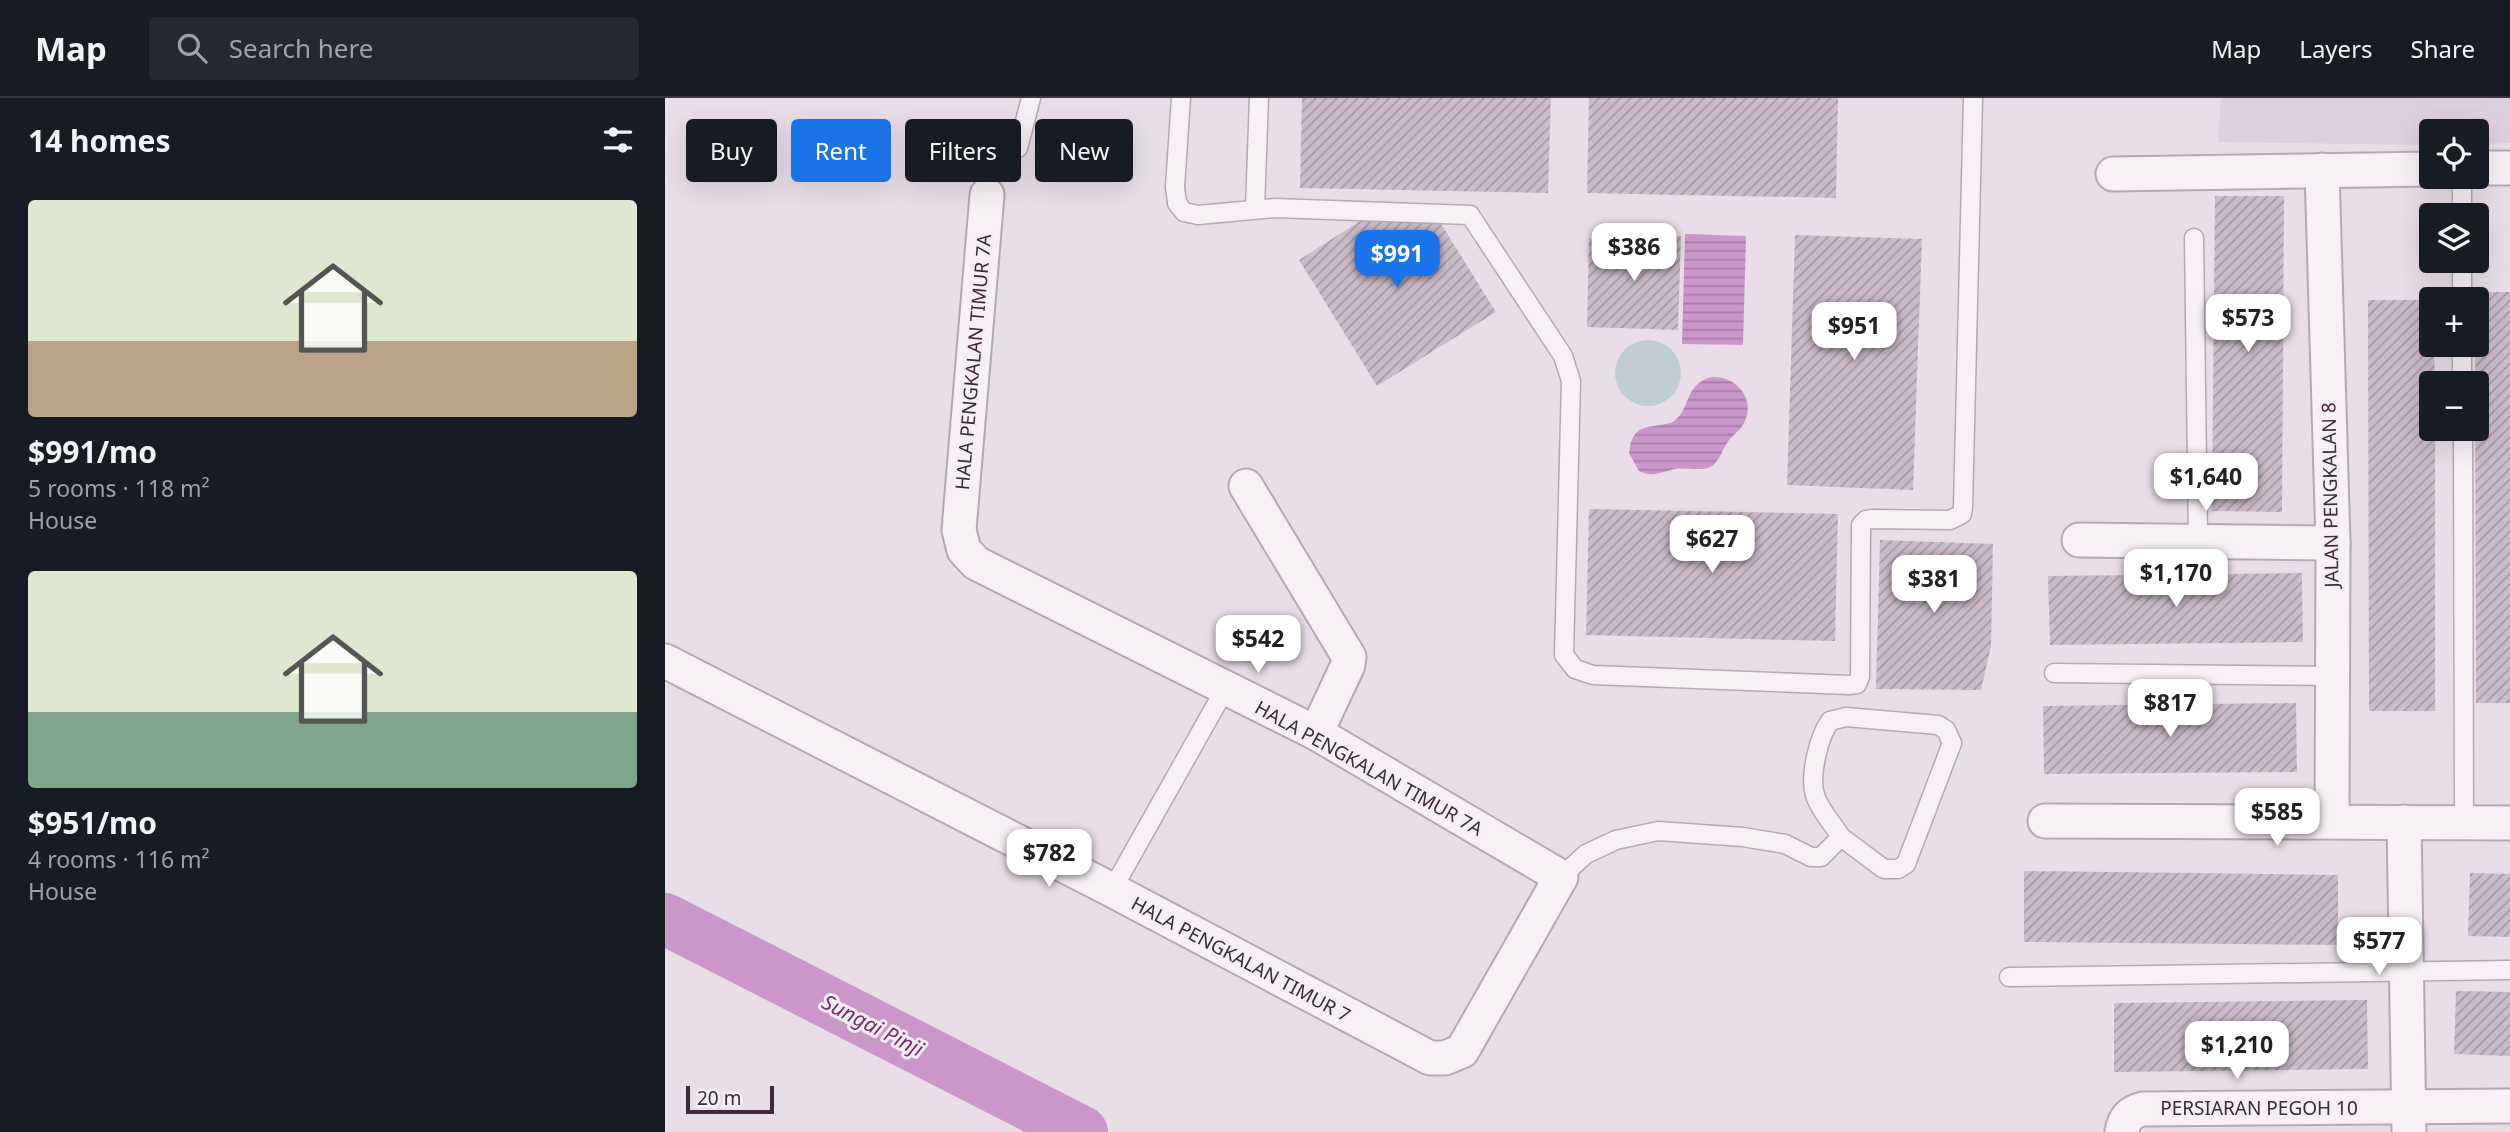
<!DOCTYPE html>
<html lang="en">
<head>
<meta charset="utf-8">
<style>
	body { margin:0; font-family:"Noto Sans",sans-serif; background:#242831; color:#f1f3f6; height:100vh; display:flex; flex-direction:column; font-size:26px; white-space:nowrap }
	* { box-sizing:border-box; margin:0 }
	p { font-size:23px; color:#9ea1a6 }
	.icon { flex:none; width:38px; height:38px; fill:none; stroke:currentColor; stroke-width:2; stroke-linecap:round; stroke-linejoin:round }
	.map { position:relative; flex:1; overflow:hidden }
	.panel { display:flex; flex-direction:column; background:#171b24; width:665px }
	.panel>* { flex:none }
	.banner { position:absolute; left:21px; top:21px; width:665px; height:63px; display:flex; gap:14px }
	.buttons { position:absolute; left:1754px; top:21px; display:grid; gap:14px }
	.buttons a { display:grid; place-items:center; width:70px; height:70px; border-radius:7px; background:#171b24; box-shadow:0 7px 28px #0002; font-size:35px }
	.scale { position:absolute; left:21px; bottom:18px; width:88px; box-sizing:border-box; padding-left:7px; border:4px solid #41273c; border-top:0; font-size:19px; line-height:24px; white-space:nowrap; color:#41273c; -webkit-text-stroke:5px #f6eef5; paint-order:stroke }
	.price { position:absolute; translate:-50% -60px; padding:0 16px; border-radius:14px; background:#fff; color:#222; font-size:23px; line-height:46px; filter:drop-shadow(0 2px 4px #0008) }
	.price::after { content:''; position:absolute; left:50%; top:42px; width:21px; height:16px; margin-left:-10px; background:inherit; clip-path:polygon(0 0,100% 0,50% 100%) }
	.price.current { background:#1a73e8; color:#fff }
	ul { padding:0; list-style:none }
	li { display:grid; align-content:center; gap:14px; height:371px; padding:0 28px }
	li span { display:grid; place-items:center; height:217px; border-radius:7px; color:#555 }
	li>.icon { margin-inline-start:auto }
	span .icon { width:126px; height:126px; fill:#fffc; stroke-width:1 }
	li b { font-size:30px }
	h2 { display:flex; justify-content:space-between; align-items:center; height:84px; padding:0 28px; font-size:30px }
	.chip { padding:0 24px; border-radius:7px; background:#171b24; box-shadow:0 7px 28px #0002; font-size:24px; line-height:63px }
	.chip.current { background:#1a73e8; color:#fff }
	header { display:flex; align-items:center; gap:42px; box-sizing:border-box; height:98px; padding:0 35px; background:#171b24; border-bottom:2px solid #363941 }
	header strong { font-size:33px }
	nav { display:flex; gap:38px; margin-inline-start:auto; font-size:24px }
	.search { width:490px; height:63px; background:#242831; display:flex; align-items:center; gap:18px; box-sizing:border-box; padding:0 24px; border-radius:7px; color:#9ea1a6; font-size:26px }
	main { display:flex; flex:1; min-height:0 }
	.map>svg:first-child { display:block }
	.built { fill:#ded0dc }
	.green { fill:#bfcdd3 }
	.water { fill:url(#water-rules) }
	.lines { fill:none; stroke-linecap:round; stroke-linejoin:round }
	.river { stroke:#cb97c8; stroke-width:52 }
	.building { fill:url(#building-hatch) }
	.lane-casing { stroke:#b7a7b4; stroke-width:21 }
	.street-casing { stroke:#b7a7b4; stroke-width:37 }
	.lane { stroke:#f7f1f6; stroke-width:18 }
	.street { stroke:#f7f1f6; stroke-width:33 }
	.labels { text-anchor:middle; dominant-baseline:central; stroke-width:6; stroke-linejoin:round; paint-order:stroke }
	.street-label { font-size:19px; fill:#41273c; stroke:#f6eef5 }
	.water-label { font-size:21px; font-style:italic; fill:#772f70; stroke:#f6eef5 }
</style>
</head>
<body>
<header>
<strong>Map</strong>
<div class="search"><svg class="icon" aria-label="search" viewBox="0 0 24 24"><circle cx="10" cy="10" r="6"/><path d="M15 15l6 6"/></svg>Search here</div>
<nav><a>Map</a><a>Layers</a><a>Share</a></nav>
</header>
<main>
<section class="panel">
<h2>14 homes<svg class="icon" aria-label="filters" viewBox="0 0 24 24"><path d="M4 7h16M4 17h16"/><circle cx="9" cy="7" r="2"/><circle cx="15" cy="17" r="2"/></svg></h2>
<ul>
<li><span style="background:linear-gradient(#dfe7d0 65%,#b9a48a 0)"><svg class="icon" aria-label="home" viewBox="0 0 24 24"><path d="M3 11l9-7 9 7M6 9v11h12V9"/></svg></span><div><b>$991/mo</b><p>5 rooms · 118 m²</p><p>House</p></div></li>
<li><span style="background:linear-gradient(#dfe7d0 65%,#7fa58c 0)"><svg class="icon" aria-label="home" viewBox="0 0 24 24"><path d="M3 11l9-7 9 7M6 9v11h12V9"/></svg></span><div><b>$951/mo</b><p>4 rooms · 116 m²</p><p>House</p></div></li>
</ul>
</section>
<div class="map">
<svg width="1845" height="1034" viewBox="0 0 1845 1034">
	<defs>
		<pattern id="water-rules" width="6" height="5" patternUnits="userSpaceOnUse" patternTransform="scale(1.75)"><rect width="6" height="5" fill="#cb97c8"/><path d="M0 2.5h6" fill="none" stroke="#a67ba4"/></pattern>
		<pattern id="building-hatch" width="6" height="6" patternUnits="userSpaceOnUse" patternTransform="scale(1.75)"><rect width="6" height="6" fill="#ccbbc9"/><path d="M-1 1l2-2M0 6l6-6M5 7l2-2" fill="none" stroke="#a798a4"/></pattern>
	</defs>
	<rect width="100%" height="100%" fill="#e9dee7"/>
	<!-- built -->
	<polygon class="built" points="1556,0 1845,0 1845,45 1811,46 1811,33 1766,33 1766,47 1553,44"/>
	<!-- green -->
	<circle class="green" cx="983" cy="275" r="33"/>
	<!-- water -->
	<g class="water">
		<polygon points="1020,136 1081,138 1078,247 1017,246"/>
		<path d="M1046,279c24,-2 46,21 33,46 -4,8 -12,12 -17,20 -5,7 -7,17 -15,23 -9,6 -26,1 -37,3 -14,3 -22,9 -36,2l-10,-18c4,-33 21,-23 44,-31 19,-14 10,-36 38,-45z"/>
	</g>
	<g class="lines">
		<!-- river -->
		<polyline class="river" points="0,821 417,1034"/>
	</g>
	<!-- building -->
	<g class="building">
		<polygon points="637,0 886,0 883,95 635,90"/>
		<polygon points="924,0 1173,0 1171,100 922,95"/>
		<polygon points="1550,98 1619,98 1617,414 1547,413"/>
		<polygon points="703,118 773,121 831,214 712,288 634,162"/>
		<polygon points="977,137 1016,138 1013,232 922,229 924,141 977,142"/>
		<polygon points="1130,137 1257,141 1248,392 1122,387"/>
		<polygon points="1810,194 1845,194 1845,605 1811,605"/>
		<polygon points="1703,202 1766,202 1766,247 1769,247 1770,285 1766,285 1766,331 1770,331 1770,613 1704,613"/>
		<polygon points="924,411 1173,416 1170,543 921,537"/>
		<polygon points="1215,442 1328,446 1326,548 1316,592 1211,591"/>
		<polygon points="1637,475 1638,544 1385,547 1383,478"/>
		<polygon points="1631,605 1632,674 1379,676 1378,608"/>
		<polygon points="1359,773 1673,777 1673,847 1359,844"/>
		<polygon points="1805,775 1845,776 1845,839 1803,838"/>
		<polygon points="1791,893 1845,894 1845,958 1789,956"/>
		<polygon points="1702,902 1703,971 1449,974 1449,905"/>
	</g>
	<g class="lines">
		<!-- lane casing -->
		<g class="lane-casing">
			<g id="lane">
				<polyline points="516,0 510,89 512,105 519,114 533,117 610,110 805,117 898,258 906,283 899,557 910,571 928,577 1184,587 1192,586 1195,579 1196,427 1201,422 1208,421 1285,422 1297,416 1298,409 1308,0"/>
				<polyline points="353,50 366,0"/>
				<polyline points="1797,79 1797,117"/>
				<polyline points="590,110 594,0"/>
				<polyline points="1529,140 1533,442"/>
				<polyline points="1797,163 1797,201"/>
				<polyline points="1797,247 1797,285"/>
				<polyline points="1798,331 1799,724"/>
				<polyline points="1389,575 1667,578"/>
				<path d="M896,779l25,-23 30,-14 42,-9 85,6 42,7 26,13h10l20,-20c-8,-13 -22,-28 -26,-42 -6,-19 4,-59 15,-74l16,-4 92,8 8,5 6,13 -46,121 -8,5h-14l-43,-32"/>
				<polyline points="447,792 560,591"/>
				<polyline points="1344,879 1845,872"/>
			</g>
		</g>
		<!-- street casing -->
		<g class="street-casing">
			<g id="street">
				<polyline points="1811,70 1845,70"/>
				<polyline points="1657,72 1668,445 1667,723"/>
				<polyline points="1448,76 1766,71"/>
				<polyline points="581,388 684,559 683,567 651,635"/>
				<polyline points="1414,442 1668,445"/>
				<polyline points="0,563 447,792 765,960 780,960 797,953 896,779 651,635 311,465 299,452 294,432 322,97"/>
				<polyline points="1380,723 1845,725"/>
				<polyline points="1739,724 1744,1034"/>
				<path d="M1457,1034c2,-14 8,-20 21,-23l367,-3"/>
			</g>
		</g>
		<!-- lane -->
		<use href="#lane" class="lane"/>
		<!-- street -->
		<use href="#street" class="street"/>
	</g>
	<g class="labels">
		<!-- street labels -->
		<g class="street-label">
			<text transform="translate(308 264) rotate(-85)">HALA PENGKALAN TIMUR 7A</text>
			<text transform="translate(1665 397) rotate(-91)">JALAN PENGKALAN 8</text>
			<text transform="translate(704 670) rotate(29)">HALA PENGKALAN TIMUR 7A</text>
			<text transform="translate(576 861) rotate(28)">HALA PENGKALAN TIMUR 7</text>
			<text x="1594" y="1010">PERSIARAN PEGOH 10</text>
		</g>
		<!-- water labels -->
		<g class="water-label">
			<text transform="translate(208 927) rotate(27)">Sungai Pinji</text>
		</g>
	</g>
</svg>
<div class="buttons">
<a><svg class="icon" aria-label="locate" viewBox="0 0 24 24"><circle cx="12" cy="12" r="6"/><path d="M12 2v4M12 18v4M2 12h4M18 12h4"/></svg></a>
<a><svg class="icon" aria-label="layers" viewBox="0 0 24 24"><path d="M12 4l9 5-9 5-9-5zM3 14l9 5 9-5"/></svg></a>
<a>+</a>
<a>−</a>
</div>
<div class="scale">20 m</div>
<b class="price" style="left:969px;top:185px">$386</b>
<b class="price current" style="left:732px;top:192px">$991</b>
<b class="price" style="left:1583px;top:256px">$573</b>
<b class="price" style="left:1189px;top:264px">$951</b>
<b class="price" style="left:1541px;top:415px">$1,640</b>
<b class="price" style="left:1047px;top:477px">$627</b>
<b class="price" style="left:1511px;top:511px">$1,170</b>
<b class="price" style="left:1269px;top:517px">$381</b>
<b class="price" style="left:593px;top:577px">$542</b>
<b class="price" style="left:1505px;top:641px">$817</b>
<b class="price" style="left:1612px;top:750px">$585</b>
<b class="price" style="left:384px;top:791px">$782</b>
<b class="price" style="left:1714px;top:879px">$577</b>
<b class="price" style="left:1572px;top:983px">$1,210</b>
<div class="banner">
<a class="chip">Buy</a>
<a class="chip current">Rent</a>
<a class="chip">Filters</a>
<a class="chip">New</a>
</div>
</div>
</main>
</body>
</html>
